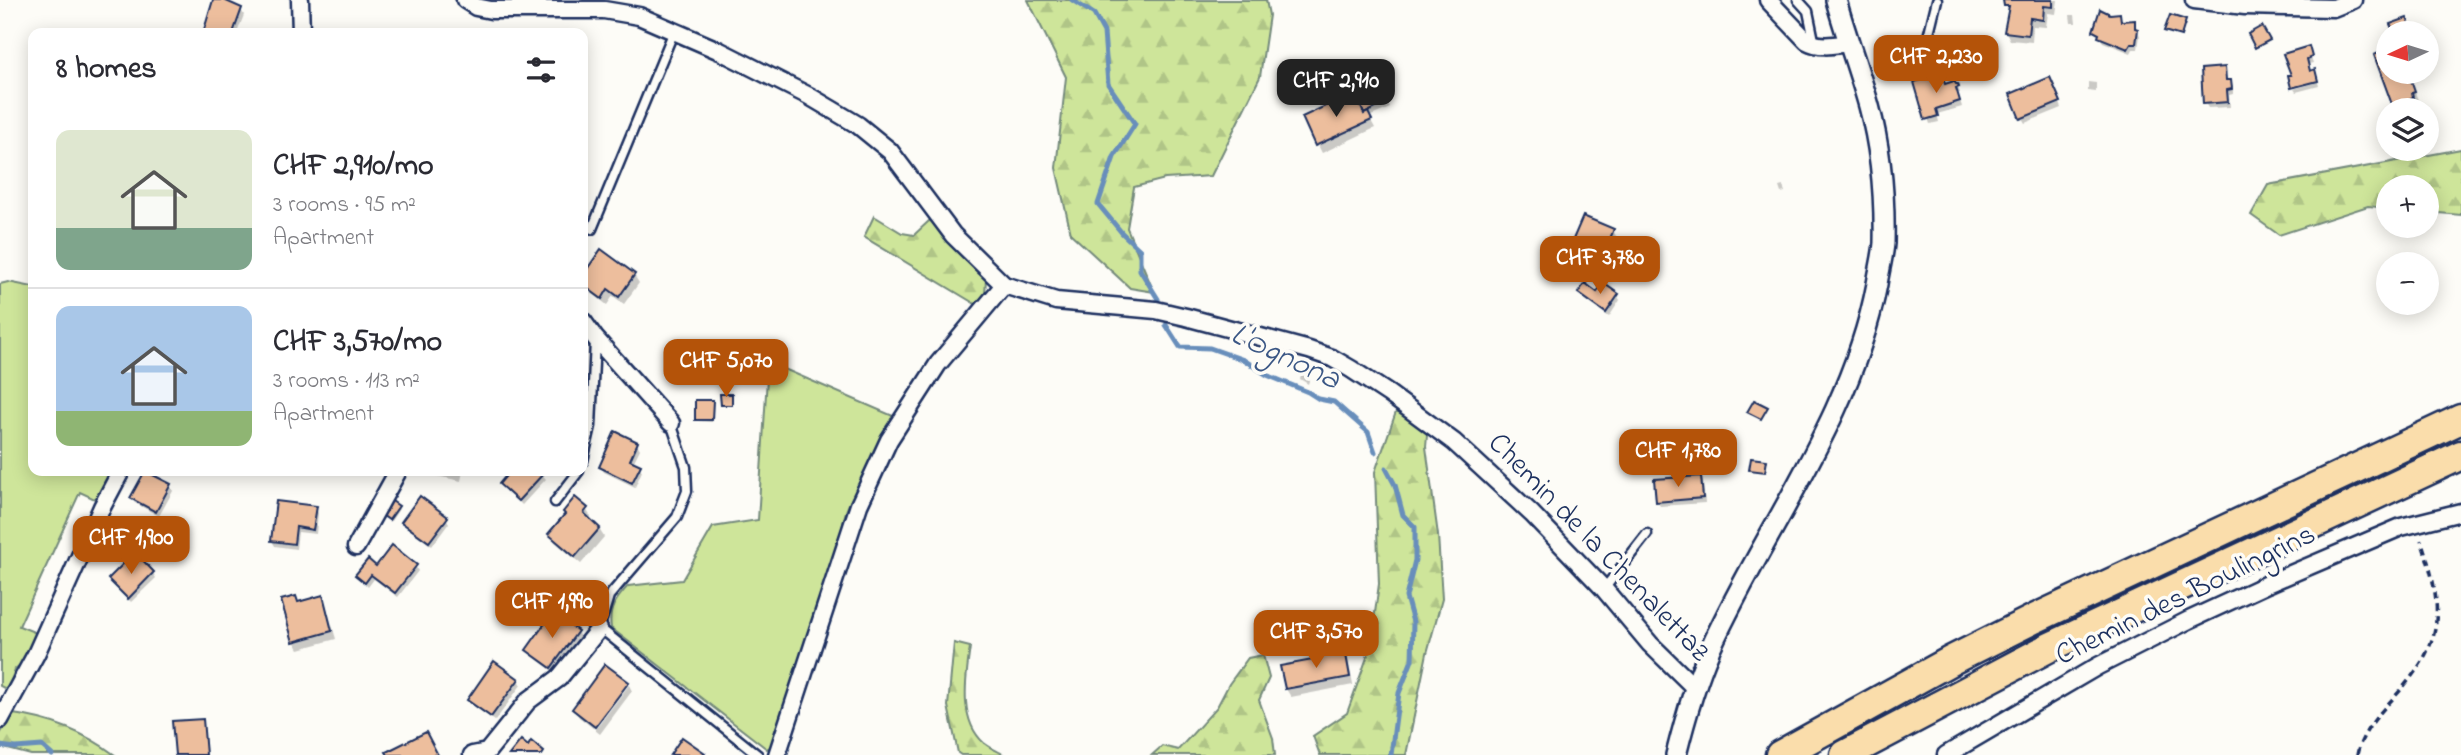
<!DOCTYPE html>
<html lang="en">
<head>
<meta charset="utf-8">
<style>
	body { margin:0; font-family:"Indie Flower",sans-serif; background:#f7f7f7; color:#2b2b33; height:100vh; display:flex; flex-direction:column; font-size:26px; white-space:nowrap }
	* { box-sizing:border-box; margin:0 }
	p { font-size:23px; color:#7c7c81 }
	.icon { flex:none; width:38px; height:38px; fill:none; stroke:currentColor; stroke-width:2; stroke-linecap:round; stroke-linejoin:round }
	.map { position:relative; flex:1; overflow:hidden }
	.drawer { position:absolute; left:28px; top:28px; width:560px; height:448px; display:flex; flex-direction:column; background:#fff; border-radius:14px; box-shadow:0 4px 18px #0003 }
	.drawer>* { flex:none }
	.needle { width:46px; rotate:266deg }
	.tools { position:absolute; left:2376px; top:21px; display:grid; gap:14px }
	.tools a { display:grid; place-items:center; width:63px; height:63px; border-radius:50%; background:#fff; box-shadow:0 4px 18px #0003; font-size:35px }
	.price { position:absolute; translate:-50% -60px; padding:0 16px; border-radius:14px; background:#b45309; color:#fff; font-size:23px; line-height:46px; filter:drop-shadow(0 2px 4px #0008) }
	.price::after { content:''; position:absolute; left:50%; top:42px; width:21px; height:16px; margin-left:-10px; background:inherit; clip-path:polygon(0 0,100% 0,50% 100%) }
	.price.active { background:#222; color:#fff }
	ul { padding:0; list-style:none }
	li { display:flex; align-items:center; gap:21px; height:175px; padding:0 28px }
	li+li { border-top:2px solid #e1e1e2 }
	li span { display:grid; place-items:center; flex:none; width:196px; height:140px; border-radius:14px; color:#555 }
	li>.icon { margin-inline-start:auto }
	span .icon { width:84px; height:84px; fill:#fffc; stroke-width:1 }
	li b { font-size:30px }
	h2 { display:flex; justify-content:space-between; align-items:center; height:84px; padding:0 28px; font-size:30px }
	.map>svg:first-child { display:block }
	.grass { fill:#cee59a; stroke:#748a7c; stroke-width:2 }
	.forest { fill:url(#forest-firs); stroke:#748a7c; stroke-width:2 }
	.shadow { fill:#0003 }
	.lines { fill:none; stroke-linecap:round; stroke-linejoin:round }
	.stream { stroke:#688ebb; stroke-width:5 }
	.building { fill:#edbe9d; stroke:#1b2f5e; stroke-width:2 }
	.service-casing { stroke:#1b2f5e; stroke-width:13 }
	.minor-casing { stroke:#1b2f5e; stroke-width:21 }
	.tertiary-casing { stroke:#1b2f5e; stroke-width:24 }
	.motorway-casing { stroke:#1b2f5e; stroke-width:33 }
	.path { stroke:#1b2f5e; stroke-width:3.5; stroke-dasharray:7 5; stroke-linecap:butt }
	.service { stroke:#fdfcf7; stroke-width:8 }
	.minor { stroke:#fdfcf7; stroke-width:16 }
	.tertiary { stroke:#fdfcf7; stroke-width:19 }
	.motorway { stroke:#faddab; stroke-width:28 }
	.labels { text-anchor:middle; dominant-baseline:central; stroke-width:7; stroke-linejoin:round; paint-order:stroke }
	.street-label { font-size:30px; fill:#1b2f5e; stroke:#fdfcf7 }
	.water-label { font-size:32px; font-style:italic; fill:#3b5785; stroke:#fdfcf7 }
</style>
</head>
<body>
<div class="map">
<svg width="2461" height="755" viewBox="0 0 2461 755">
	<defs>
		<pattern id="forest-firs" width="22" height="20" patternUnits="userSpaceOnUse" patternTransform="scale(1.75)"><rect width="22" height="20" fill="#cee59a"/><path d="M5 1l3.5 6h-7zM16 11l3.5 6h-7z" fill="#b0c587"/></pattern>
	</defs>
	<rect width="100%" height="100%" fill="#fdfcf7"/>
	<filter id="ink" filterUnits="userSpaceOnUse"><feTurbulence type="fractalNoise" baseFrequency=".0143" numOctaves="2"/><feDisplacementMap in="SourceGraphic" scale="14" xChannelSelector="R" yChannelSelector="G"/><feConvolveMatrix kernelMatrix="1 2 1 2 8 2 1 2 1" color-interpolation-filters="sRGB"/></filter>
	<g filter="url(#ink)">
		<!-- grass -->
		<g class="grass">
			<polygon points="8,282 33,287 33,471 117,471 99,501 80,492 19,626 39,634 27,659 15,669 8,690 0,686 0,284"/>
			<path d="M768,362l125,54 -33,73c-12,10 -18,30 -17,45l-68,209 -8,6 -156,-121c-3,-19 5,-29 17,-42l54,-6 31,-53 45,-7z"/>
		</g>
		<!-- forest -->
		<g class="forest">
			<polygon points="1028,0 1266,0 1269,15 1260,77 1211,176 1165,179 1134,187 1127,228 1154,292 1130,288 1071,234 1056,168 1066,77"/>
			<polygon points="2461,149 2461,215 2427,212 2427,187 2389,187 2389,208 2368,206 2279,235 2251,215 2268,185"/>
			<polygon points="874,216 902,233 914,235 930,220 936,220 986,279 985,295 977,305 864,237"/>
			<polygon points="1396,412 1428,423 1426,447 1438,535 1442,599 1427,653 1406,755 1320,755 1313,736 1347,713 1370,649 1379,584 1375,472"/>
			<path d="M954,643l16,4c-4,30 -12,73 14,96 6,5 14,8 20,12h-43l-3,-2 -10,-47z"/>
			<polygon points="1263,655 1269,678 1259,700 1273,738 1275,755 1152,755 1162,746 1178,750 1217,707 1229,684 1248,658"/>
			<path d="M13,714c39,5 71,18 102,41h-84l-31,-8v-13z"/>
		</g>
		<!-- shadow -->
		<g class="shadow">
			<polygon points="215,0 241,10 244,15 237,33 205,33"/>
			<polygon points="2004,0 2058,0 2056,14 2048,13 2046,27 2033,26 2032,42 2010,40 2006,32 2010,12"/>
			<polygon points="2070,15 2075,15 2076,23 2071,23"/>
			<polygon points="2119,15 2122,22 2134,22 2140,36 2138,49 2133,49 2131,53 2103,42 2095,31"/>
			<polygon points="2308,49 2313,63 2308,64 2310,72 2314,71 2318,79 2293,85 2285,55"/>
			<polygon points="2376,56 2389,72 2407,72 2418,100 2415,102 2415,110 2396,110"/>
			<polygon points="1380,68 1390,86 1381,90 1390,108 1369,117 1375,128 1322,153 1304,118 1357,93"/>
			<polygon points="2224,69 2228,82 2233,86 2233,94 2229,95 2230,107 2208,108 2205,103"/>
			<polygon points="1942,76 1946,86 1957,86 1960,93 1958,93 1962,107 1937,114 1939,122 1930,124 1916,83"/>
			<polygon points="1325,78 1334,96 1317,104 1307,86"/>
			<polygon points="2088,82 2096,83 2096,92 2088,91"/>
			<polygon points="2318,82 2319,86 2296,92 2294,89"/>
			<polygon points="2052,84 2062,108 2025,123 2022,118"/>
			<polygon points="1783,186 1785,192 1781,193 1779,187"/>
			<polygon points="1613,231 1618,239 1598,285 1569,273 1564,265"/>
			<polygon points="601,252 634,275 639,283 624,304 613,296 607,305 583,286 583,278"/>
			<polygon points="1580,293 1617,295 1620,300 1609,317 1583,298"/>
			<polygon points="1303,371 1311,375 1308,384 1300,379"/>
			<polygon points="713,404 712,422 698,421 696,420"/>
			<polygon points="637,444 640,449 633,463 639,466 642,471 635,487 604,472 601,467"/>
			<polygon points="434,471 463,471 461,481 437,476"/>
			<polygon points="512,471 539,471 546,479 522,505 501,484"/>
			<polygon points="1700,477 1703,482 1705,503 1660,506 1657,501"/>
			<polygon points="170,485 173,491 159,516 135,503 132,498"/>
			<polygon points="398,507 399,509 391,521 382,515"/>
			<polygon points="316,508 318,513 316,534 298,532 296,549 275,546 272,541"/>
			<polygon points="586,509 591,517 589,520 599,529 604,537 581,564 555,542 550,534"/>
			<polygon points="446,518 449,523 432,546 406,527 403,522"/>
			<polygon points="415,566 418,571 398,597 374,579 368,587 357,575 376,568"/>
			<polygon points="153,573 156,578 131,602 111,579"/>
			<polygon points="322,597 326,605 336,639 299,649 294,641 298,604"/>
			<polygon points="554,615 577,632 580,637 554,672 531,655 528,650"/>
			<polygon points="1344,651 1348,659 1353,685 1291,697 1286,689 1282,667 1320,660"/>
			<polygon points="606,667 628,684 626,684 593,728 579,717 574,709"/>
			<polygon points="518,680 521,685 495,721 472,705 469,700"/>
			<polygon points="629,685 632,691 600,734 595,730"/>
			<polygon points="202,720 204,725 207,755 177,755"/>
		</g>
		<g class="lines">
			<!-- stream -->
			<g class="stream">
				<polyline points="1072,0 1094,14 1104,32 1108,84 1135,124 1114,157 1098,204 1122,233 1140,250 1140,270 1158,299"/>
				<polyline points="1166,325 1180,347 1210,348 1244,360 1267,375 1308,392 1319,399 1334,402 1368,432 1375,452"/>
				<polyline points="1386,468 1395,485 1403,515 1415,527 1415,560 1406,597 1413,622 1412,660 1399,693 1391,755"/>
				<polyline points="0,746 16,748 42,746 52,755"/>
			</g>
		</g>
		<!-- building -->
		<g class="building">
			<polygon points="213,0 224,0 242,8 233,33 203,33"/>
			<polygon points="2003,0 2053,0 2053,7 2044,6 2043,20 2030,18 2028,35 2004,32 2009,6 2004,6"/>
			<polygon points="2100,9 2110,14 2120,13 2121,21 2135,20 2135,28 2138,29 2136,44 2131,44 2128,49 2098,37 2099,34 2093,31"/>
			<polygon points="2170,15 2186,20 2181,36 2164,31"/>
			<polygon points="2407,18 2413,33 2394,33 2390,24"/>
			<polygon points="2262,26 2270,40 2255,48 2248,34"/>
			<polygon points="2309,46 2312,57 2307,59 2310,71 2315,69 2318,81 2291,88 2288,75 2291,75 2283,54"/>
			<polygon points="2381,52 2382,54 2389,52 2389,72 2408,72 2415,92 2412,93 2413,98 2411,98 2415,110 2394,110 2374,55"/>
			<polygon points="1904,54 1909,70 1893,75 1888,59"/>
			<polygon points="1381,66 1388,81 1380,85 1388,102 1364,114 1349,81"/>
			<polygon points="2225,67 2226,80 2231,80 2232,89 2227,90 2228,102 2203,104 2201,69"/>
			<polygon points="1942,74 1945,84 1954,81 1956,84 1958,84 1959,87 1956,88 1960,101 1936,109 1938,116 1925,120 1914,82"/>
			<polygon points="1325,75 1333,90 1312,100 1305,85"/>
			<polygon points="2050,77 2061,102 2020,119 2010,94"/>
			<polygon points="1355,92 1364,114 1368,112 1372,120 1315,146 1302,117"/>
			<polygon points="1583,216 1614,229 1594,278 1562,265"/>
			<polygon points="601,249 635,274 619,297 608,289 602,299 583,285 583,275"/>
			<polygon points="1585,283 1597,292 1603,283 1619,294 1606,313 1578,293"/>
			<polygon points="720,394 732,394 732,405 721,405"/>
			<polygon points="695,400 713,400 712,420 695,420"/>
			<polygon points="1754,400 1768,407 1761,419 1747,412"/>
			<polygon points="615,431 638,442 630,460 641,465 632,483 599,467"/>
			<polygon points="1699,446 1715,449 1712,463 1696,461"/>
			<polygon points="1751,458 1767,460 1765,472 1749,470"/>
			<polygon points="145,471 171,484 156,512 130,498"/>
			<polygon points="510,471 542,471 544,473 518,501 499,484"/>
			<polygon points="1701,476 1703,498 1656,502 1654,479"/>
			<polygon points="420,496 448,517 429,542 401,522"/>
			<polygon points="575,497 588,508 584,513 600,528 575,557 548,534 565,514 563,512"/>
			<polygon points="389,499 399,506 389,520 379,513"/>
			<polygon points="276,501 317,506 313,530 296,527 294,544 271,541"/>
			<polygon points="118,532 137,540 132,552 113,544"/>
			<polygon points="392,545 417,565 395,593 371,575 365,583 355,575 368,559 376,566"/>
			<polygon points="135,552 154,572 128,599 108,579"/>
			<polygon points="323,595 332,631 293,642 281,600 296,596 298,602"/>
			<polygon points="553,612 578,631 551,668 526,650"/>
			<polygon points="1345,649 1350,677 1285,689 1280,666 1318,659 1317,655"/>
			<polygon points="494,661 519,679 491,717 467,700"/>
			<polygon points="605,664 629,682 595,727 572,709"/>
			<polygon points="203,719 206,755 175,755 172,721"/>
			<polygon points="426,732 438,755 388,755 386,752"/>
			<polygon points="682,737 705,753 703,755 670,755"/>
			<polygon points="521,740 528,746 531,741 544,752 542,755 509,755"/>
		</g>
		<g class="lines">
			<!-- service casing -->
			<g class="service-casing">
				<g id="service">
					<polyline points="1798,0 1808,11 1815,45"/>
					<polyline points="1913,61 1924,53 1937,0"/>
					<polyline points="592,229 674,31"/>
					<polyline points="671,423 686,467 687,491 677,517 609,596 599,629 605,632 758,755"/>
					<polyline points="583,461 591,426 595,341"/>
					<polyline points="555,502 579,471"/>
					<polyline points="1604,589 1647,534"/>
				</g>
			</g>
			<!-- minor casing -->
			<g class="minor-casing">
				<g id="minor">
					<polyline points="300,0 301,33"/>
					<polyline points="465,0 476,7 491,10 604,10 639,16 720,51 809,96 858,125 890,151 953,235 1004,285 1056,301 1156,310 1186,317 1309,350 1332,358 1351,369 1389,394 1454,442 1532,514 1604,589 1650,644 1695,688"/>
					<path d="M1768,0l39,41c13,7 27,4 42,2"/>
					<polyline points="2194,0 2245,6 2333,8 2353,0"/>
					<polyline points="583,321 595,338 671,423"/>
					<polyline points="356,547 398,471"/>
					<polyline points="0,720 36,654 102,507 121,471"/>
					<polyline points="472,755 487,752 528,701 559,678 599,629"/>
					<polyline points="777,755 859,505 889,440 938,364 1004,285"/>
					<polyline points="1946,755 2098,666 2189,620 2267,584 2401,527 2461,512"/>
				</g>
			</g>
			<!-- tertiary casing -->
			<g class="tertiary-casing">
				<path id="tertiary" d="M1676,755c9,-36 19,-72 34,-106 55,-121 142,-232 167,-365 2,-13 6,-28 7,-41 1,-46 -3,-93 -15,-137 -10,-36 -23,-70 -33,-106"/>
			</g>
			<!-- motorway casing -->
			<g class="motorway-casing">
				<g id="motorway">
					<polyline points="1780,755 1952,660 2034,619 2461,419"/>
					<polyline points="1845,755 2050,647 2461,455"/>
				</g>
			</g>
			<!-- path -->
			<path class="path" d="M2357,755c3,-18 18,-37 30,-50 56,-59 60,-88 34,-165"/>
			<!-- service -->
			<use href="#service" class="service"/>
			<!-- minor -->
			<use href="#minor" class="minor"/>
			<!-- tertiary -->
			<use href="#tertiary" class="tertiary"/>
			<!-- motorway -->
			<use href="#motorway" class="motorway"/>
		</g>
	</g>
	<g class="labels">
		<!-- street labels -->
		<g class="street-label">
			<text transform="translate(1598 548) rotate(46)">Chemin de la Chenalettaz</text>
			<text transform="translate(2186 596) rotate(-26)">Chemin des Boulingrins</text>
		</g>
		<!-- water labels -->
		<g class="water-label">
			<text transform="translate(1285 358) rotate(25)">L'Ognona</text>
		</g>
	</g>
</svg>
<div class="tools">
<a><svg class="needle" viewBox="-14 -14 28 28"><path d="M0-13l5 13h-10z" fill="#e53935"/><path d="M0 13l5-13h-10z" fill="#7c7c81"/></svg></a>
<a><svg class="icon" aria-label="layers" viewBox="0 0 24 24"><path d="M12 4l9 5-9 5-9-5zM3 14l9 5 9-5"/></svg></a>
<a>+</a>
<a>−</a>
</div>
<b class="price" style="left:1936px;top:95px">CHF 2,230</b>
<b class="price active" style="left:1336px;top:119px">CHF 2,910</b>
<b class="price" style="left:1600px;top:296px">CHF 3,780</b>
<b class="price" style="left:726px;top:399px">CHF 5,070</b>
<b class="price" style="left:1678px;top:489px">CHF 1,780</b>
<b class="price" style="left:131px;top:576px">CHF 1,900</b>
<b class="price" style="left:552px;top:640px">CHF 1,990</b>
<b class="price" style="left:1316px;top:670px">CHF 3,570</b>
<section class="drawer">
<h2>8 homes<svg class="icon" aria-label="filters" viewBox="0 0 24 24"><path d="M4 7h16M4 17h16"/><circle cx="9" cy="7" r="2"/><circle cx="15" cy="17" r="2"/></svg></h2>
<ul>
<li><span style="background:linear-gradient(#dfe7d0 70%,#7fa58c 0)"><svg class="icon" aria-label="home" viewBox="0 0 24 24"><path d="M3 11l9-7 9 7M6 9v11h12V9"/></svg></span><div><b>CHF 2,910/mo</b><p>3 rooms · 95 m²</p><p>Apartment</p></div></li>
<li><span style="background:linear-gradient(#a9c7e8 75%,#8fb573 0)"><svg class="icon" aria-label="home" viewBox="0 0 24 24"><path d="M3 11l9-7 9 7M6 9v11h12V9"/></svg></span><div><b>CHF 3,570/mo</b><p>3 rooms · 113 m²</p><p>Apartment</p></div></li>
</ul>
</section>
</div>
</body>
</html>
